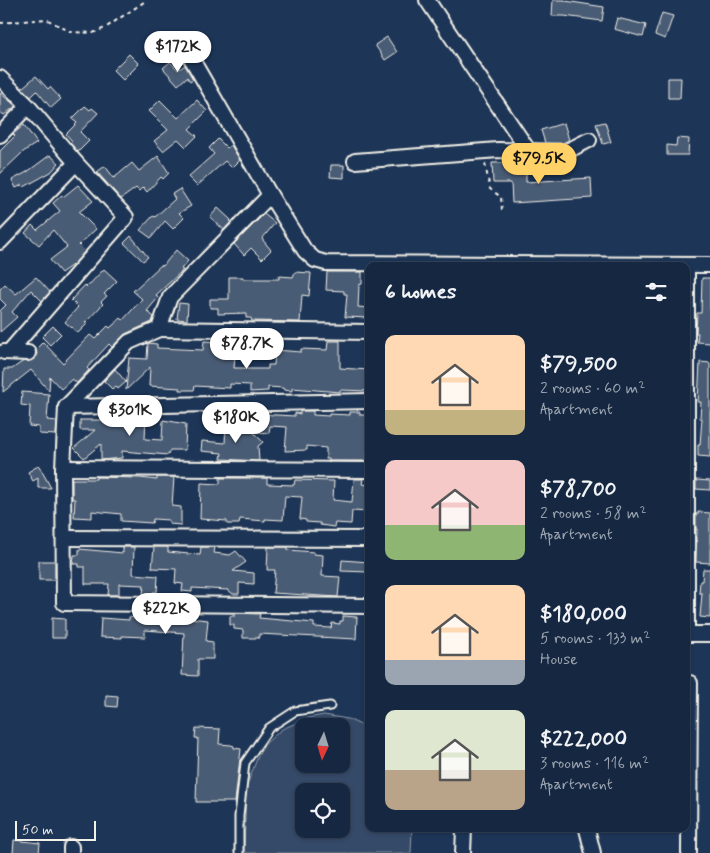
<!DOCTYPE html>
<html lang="en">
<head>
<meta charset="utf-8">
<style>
	body { margin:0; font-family:Mynerve,sans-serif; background:#23344c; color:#f1f3f6; height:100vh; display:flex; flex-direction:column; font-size:19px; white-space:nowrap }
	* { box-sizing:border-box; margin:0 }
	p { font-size:16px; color:#9ea6b1 }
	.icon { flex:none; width:28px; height:28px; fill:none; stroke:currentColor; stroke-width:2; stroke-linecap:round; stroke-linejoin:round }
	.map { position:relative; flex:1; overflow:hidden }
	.side { position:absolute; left:365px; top:262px; width:325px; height:570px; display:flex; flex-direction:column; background:#162841; border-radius:10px; box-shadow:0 1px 4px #0004,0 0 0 1px #35445a }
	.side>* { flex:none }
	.needle { width:32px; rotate:184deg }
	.controls { position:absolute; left:295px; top:718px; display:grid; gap:10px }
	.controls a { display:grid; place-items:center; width:55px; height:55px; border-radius:10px; background:#162841; box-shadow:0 1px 4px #0004,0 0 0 1px #35445a; font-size:25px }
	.scale { position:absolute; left:15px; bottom:12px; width:81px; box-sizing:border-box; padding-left:5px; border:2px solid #f4f1e8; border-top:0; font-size:14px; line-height:18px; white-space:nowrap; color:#f4f1e8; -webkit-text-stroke:4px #1d3557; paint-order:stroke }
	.price { position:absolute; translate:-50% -42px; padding:0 11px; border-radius:18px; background:#fff; color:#222; font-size:16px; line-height:32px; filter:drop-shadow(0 1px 2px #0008) }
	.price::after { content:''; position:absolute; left:50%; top:30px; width:15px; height:11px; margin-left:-8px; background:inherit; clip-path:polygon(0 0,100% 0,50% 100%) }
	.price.current { background:#ffd166; color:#111 }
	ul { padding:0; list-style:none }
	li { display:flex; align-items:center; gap:15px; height:125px; padding:0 20px }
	li span { display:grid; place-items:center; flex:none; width:140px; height:100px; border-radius:10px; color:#555 }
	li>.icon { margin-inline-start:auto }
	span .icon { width:60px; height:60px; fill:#fffc; stroke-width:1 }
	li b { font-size:21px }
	h2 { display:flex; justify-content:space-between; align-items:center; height:60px; padding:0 20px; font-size:21px }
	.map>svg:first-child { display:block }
	.park { fill:#354a67; stroke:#949ea8; fill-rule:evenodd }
	.building { fill:#485b74; stroke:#f4f1e8 }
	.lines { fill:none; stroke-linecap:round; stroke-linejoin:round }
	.service-casing { stroke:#f4f1e8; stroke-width:11 }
	.minor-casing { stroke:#f4f1e8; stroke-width:18 }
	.path { stroke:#f4f1e8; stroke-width:2; stroke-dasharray:4 4; stroke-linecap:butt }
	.service { stroke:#1d3557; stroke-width:7 }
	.minor { stroke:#1d3557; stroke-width:14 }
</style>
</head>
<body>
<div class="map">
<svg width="710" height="853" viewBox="0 0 710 853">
	<rect width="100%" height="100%" fill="#1d3557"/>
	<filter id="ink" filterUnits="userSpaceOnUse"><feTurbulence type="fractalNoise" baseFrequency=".02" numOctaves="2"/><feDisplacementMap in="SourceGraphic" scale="10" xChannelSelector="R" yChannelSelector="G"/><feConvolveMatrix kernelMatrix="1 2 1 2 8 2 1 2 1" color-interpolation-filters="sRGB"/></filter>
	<g filter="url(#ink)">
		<!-- park -->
		<path class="park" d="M324,715l24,4 21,10v100h43l-1,24h-167l2,-65 12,-32 7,-12 17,-15 26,-11zM304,726h37v38h-37zM304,791h37v38h-37z"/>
		<!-- building -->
		<g class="building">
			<polygon points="553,0 565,0 565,1 604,7 602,21 564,16 552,16"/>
			<polygon points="662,13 673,16 665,39 655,35"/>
			<polygon points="617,18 646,25 643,37 614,29"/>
			<polygon points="387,37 397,52 385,60 375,45"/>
			<polygon points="129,54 139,64 123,80 113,70"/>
			<polygon points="170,62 178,70 185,65 193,79 190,81 187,77 178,85 163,68"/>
			<polygon points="36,76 48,89 50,87 61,99 51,108 37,91 31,97 22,88"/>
			<polygon points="668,78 681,78 680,98 668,98"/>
			<polygon points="0,93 16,106 4,115 0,112"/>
			<polygon points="160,100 178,118 197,100 207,111 189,129 197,136 186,147 178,139 163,151 154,141 168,130 149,111"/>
			<polygon points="85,106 90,110 92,108 98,113 80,132 89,141 78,152 70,143 72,141 66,134 77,123 72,119"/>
			<polygon points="605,122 611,142 603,144 596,124"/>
			<polygon points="564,123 569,140 562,143 545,143 541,130"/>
			<polygon points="24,125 37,143 23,152 0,174 0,151 15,136 13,134"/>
			<polygon points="677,138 689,139 688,155 667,155 667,145 676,146"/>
			<polygon points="218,139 227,148 231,145 240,160 232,168 225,161 197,186 188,177 214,154 209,148"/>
			<polygon points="50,155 59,163 51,172 24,187 22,185 16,188 12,180 27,172"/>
			<polygon points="158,156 169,173 163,179 161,177 147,192 143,187 139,191 136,188 121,199 97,172 105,166 114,178 132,163 139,171"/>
			<polygon points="526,162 526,182 591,178 592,198 512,203 511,183 493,183 492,163"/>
			<polygon points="331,165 344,165 344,178 330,177"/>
			<polygon points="78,185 93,201 79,212 96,229 79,245 85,251 75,263 61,273 50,260 67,247 53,230 39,245 25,233 32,225 37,230 60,211 53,203 62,195 63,197"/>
			<polygon points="180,189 191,206 179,213 184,218 173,229 165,221 151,238 140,230 153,216 155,217 175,199 172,194"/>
			<polygon points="218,208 231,220 230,221 231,222 224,230 210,217"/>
			<polygon points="264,214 275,223 262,239 271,250 262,259 251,248 244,255 234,244"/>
			<polygon points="131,236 148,257 143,261 124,243"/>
			<polygon points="176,250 188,261 181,269 183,270 156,295 158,298 147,311 154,317 152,322 125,334 112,347 109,344 87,368 89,370 77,383 72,379 61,389 50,377 49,391 31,370 3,392 4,369 12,369 22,362 32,360 37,354 36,349 43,342 63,363 90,335 95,339 108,326 110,328 121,318 123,320 142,299 133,291 161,265 163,266"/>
			<polygon points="104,269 117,281 104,294 107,296 101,302 103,304 85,323 87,324 78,333 65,322 78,307 71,300 85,285 87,287"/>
			<polygon points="295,272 311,273 309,296 302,295 300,322 252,321 251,318 246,318 246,313 218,314 218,308 210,308 210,299 229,299 229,277 243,277 243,279 279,279 279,276 293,277"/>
			<polygon points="327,272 362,272 362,284 359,285 358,307 369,308 369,318 345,317 347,294 344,294 344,291 326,290"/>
			<polygon points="36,277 50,292 42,301 31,290 12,312 17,317 0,332 0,311 6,305 0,299 0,289 5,284 16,294"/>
			<polygon points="702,278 710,278 710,343 697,342 698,333 696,333 697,313 701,313"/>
			<polygon points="179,303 188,304 187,320 177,319"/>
			<polygon points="53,326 61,334 50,345 42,337"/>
			<polygon points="204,341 236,343 234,368 245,368 244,369 268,369 268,365 274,365 275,350 301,352 301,349 327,350 328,341 340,341 340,368 369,370 369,391 340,390 340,392 292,388 292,391 284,390 283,388 268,387 268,391 250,392 250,385 230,384 230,388 195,386 194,390 180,390 180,388 149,386 150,367 126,390 129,358 147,359 148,343 157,344 157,348 203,350"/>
			<polygon points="700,362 710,363 710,457 698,456 698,445 700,445 702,418 700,418 701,402 698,402"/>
			<polygon points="115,369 126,382 118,389 116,386 112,389 104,381"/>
			<polygon points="22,392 49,394 47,420 57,421 56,435 39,434 39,427 29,426 30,406 21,405"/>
			<polygon points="300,411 313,411 313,415 329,416 329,414 350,415 350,412 360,412 360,415 369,415 367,461 329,461 329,459 326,459 326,448 307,446 307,450 285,451 287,427 270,426 269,433 255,432 257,414 295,416 295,413 300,414"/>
			<polygon points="146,414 145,439 162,440 163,420 186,424 185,450 170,450 168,455 122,451 122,458 101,460 101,444 84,458 74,448 95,430 80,430 80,420 108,420 108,418 113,418 131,419 131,415"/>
			<polygon points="226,424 246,425 263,442 258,446 259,461 221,459 222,453 201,451 202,441 225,443"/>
			<polygon points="38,465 39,466 51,488 38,488 38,478 33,481 28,472 38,466"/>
			<polygon points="96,477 140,478 157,480 157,477 174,477 172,506 181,507 181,525 169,524 169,520 153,519 152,523 121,521 121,514 92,511 92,518 74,517 75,499 72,499 72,479 96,479"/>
			<polygon points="220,478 267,478 267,484 294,485 295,480 334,481 333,500 352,502 354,479 363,479 362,484 369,485 369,512 352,511 351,524 335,523 334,527 320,525 320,523 306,522 306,520 300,519 302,497 285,496 283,520 265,519 265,521 240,519 239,524 227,524 227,521 200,519 201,483 220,484"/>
			<polygon points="696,480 710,481 710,490 696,489"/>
			<polygon points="698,512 710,513 710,563 696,562 697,529 696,529 696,514 698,514"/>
			<polygon points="123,547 134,547 133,574 158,576 157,592 153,592 153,595 143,595 144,585 119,584 119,595 108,595 109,584 85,584 85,567 79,567 79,564 73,564 74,555 79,555 79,549 123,553"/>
			<polygon points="154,547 168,547 168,552 200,555 201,547 215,547 214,553 230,555 236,551 246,562 233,571 254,573 254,584 239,583 239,594 233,594 228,590 192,588 192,592 182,591 183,584 175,583 176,569 152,568"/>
			<polygon points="268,547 288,547 288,550 314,552 314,554 323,555 322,576 340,577 338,597 273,593 275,570 267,570"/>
			<polygon points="342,560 369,562 369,572 341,571"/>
			<rect x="39" y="561" width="16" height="19"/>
			<polygon points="703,569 710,569 710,618 700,617 702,593 699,593 700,581 702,581"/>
			<polygon points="135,612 146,613 146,617 170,620 170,616 208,620 206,641 213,642 213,659 198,659 198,676 182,675 184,633 145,630 145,637 122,636 122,638 100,637 101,618 129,620 129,617 135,618"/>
			<polygon points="235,613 260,614 259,618 314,623 314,627 331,628 332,623 340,624 340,621 343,621 343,616 357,617 356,639 259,634 259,638 243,638 243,630 234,629 234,625 230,625 230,616 235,616"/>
			<polygon points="52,618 65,619 65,638 52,638"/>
			<polygon points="106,695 118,696 117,707 106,706"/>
			<polygon points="196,728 220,729 219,744 231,745 234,746 234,748 241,749 235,802 196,802 198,738 195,738"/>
			<polygon points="14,840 40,843 39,853 13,853"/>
		</g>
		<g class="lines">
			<!-- service casing -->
			<g class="service-casing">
				<polyline id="service" points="239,853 239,816 245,763 269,728 295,711 330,706"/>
			</g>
			<!-- minor casing -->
			<g class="minor-casing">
				<g id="minor">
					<polyline points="427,0 528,150"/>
					<polyline points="191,58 270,195 305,251 315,260 326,263 710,265"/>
					<polyline points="0,78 28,106 76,163 126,217 9,352"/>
					<polyline points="0,135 28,106"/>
					<polyline points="355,161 498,150 565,152 589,140"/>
					<polyline points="270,195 170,297 159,329 129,342 66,407 63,468 64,603 369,606"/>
					<polyline points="0,242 76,163"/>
					<polyline points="159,329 369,332"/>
					<polyline points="4,352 28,353"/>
					<polyline points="66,407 369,401"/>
					<polyline points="63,468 369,470"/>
					<polyline points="64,538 369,539"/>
					<polyline points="686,634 710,634"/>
					<polyline points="687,634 687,265"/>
					<polyline points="587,829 593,853"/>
					<polyline points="71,853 71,847"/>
					<polyline points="463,853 464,829"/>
					<polyline points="689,853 690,683"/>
				</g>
			</g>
			<!-- path -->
			<g class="path">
				<polyline points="0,23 46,19 71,32 93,33 105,28 147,0"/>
				<polyline points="485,164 490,189 501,197 502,210"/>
			</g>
			<!-- service -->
			<use href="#service" class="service"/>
			<!-- minor -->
			<use href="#minor" class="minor"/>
		</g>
	</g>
</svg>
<div class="controls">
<a><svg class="needle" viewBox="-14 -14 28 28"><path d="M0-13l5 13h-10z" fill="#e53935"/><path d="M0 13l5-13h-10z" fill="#9ea6b1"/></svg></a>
<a><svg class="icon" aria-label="locate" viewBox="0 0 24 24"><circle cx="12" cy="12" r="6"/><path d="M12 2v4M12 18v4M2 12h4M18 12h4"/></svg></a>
</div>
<div class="scale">50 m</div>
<b class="price" style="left:178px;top:73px">$172K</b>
<b class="price current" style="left:539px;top:185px">$79.5K</b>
<b class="price" style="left:247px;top:370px">$78.7K</b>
<b class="price" style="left:130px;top:437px">$301K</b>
<b class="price" style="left:236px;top:444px">$180K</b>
<b class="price" style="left:166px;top:635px">$222K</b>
<section class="side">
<h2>6 homes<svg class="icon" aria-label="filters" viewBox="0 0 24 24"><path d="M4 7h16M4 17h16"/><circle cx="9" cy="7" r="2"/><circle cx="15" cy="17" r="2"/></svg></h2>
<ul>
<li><span style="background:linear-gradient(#ffd9b3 75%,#c2b280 0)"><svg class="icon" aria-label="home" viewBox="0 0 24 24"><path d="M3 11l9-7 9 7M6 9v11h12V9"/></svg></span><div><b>$79,500</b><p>2 rooms · 60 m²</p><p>Apartment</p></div></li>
<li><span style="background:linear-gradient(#f6c9c9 65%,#8fb573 0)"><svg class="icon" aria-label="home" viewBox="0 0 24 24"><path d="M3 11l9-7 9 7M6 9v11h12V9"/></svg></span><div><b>$78,700</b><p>2 rooms · 58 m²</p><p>Apartment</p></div></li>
<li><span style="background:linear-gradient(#ffd9b3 75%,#9aa5b1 0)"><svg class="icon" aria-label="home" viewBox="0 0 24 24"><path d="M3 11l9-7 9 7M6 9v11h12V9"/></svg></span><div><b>$180,000</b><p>5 rooms · 133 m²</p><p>House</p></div></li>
<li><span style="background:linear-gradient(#dfe7d0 60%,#b9a48a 0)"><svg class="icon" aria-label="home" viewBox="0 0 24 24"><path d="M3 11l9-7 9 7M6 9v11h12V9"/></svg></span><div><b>$222,000</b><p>3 rooms · 116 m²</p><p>Apartment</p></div></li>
</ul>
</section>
</div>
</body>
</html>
